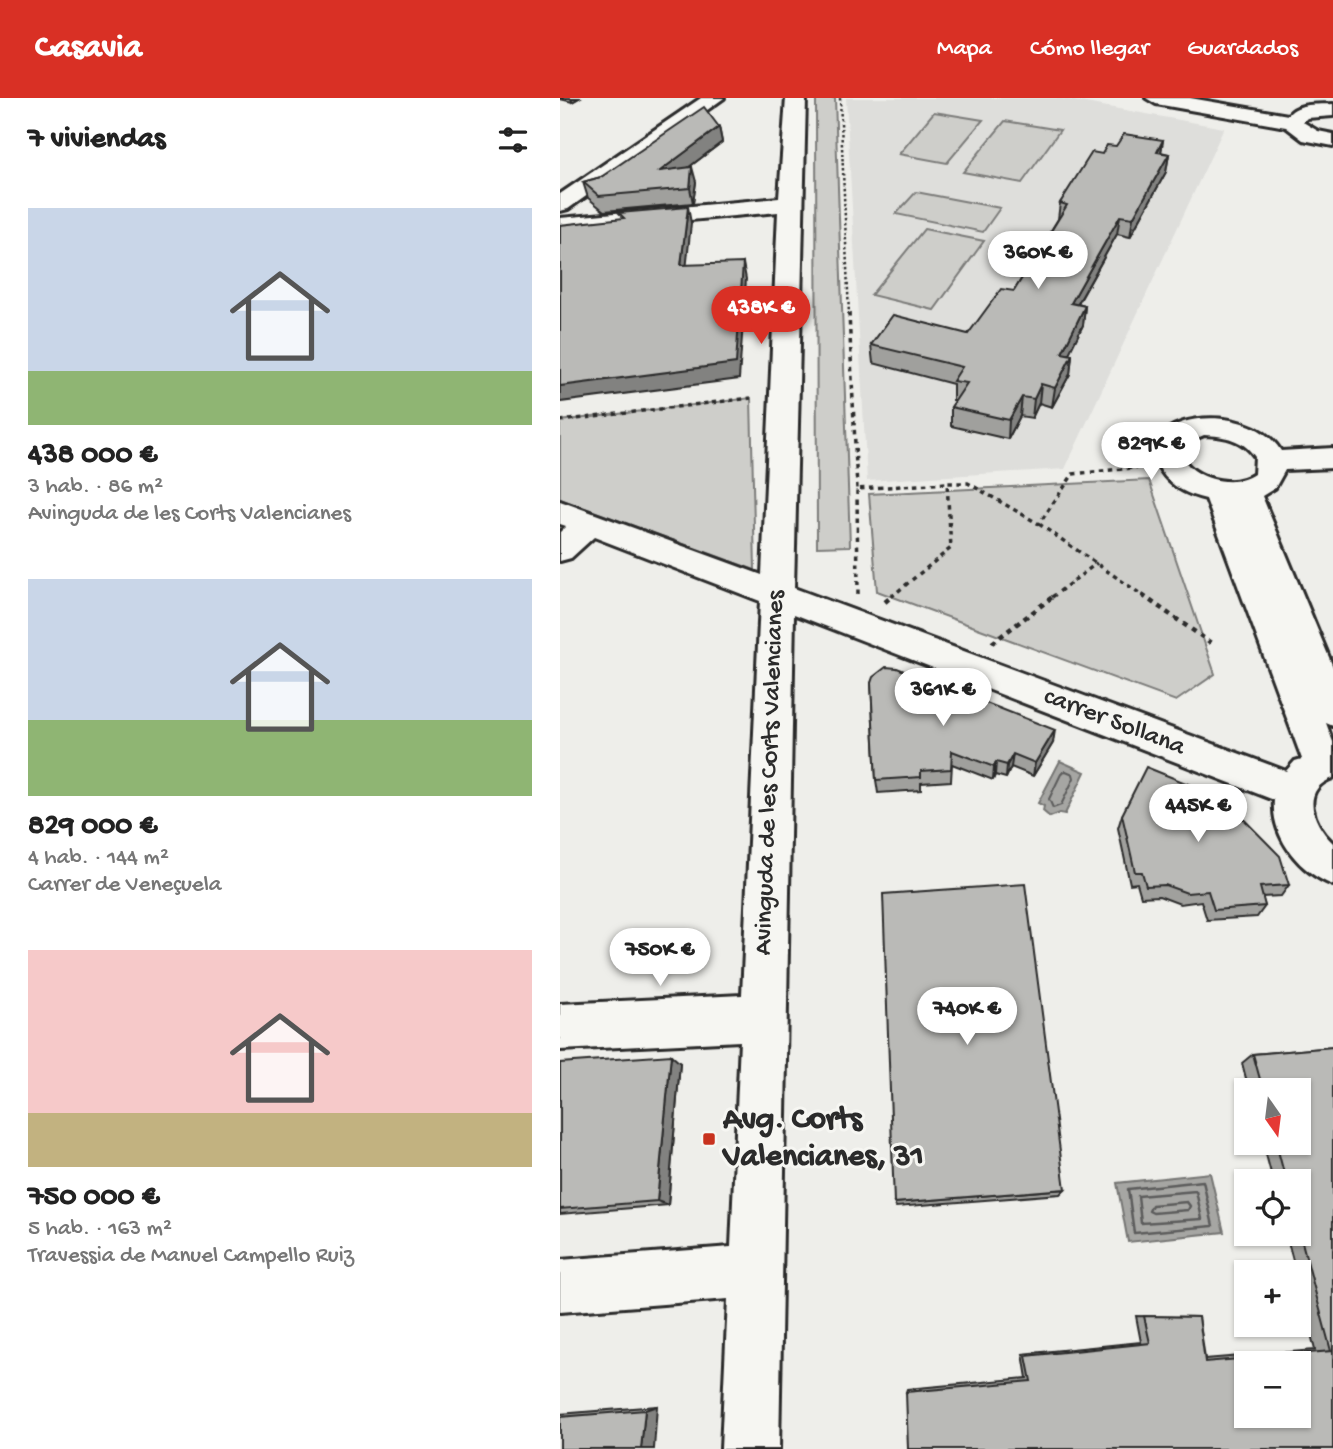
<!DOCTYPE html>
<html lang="es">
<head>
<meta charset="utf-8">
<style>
	body { margin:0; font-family:"Gochi Hand",sans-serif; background:#f2f2f2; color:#222; height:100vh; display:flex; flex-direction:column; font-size:26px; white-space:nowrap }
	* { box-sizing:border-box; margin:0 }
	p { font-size:23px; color:#767676 }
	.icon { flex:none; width:38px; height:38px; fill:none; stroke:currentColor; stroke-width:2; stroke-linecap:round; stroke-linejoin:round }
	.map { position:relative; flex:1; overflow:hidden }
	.details { display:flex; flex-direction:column; background:#fff; width:560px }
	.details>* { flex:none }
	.needle { width:46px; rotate:166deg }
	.buttons { position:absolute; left:674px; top:980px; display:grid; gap:14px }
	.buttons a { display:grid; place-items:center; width:77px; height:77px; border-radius:0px; background:#fff; box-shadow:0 2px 5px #0004; font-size:35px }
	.price { position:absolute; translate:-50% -60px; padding:0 16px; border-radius:24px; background:#fff; color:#222; font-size:23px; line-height:46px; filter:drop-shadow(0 2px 4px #0008) }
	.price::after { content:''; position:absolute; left:50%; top:42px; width:21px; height:16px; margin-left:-10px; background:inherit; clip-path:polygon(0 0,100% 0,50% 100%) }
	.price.on { background:#d93025; color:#fff }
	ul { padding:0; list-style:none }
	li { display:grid; align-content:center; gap:14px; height:371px; padding:0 28px }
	li span { display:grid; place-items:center; height:217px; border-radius:0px; color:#555 }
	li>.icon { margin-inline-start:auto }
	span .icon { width:126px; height:126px; fill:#fffc; stroke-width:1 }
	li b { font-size:30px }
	h2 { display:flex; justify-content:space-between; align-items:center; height:84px; padding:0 28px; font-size:30px }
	header { display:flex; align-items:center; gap:42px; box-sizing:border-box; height:98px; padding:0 35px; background:#d93025; color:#fff }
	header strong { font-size:33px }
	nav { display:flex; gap:38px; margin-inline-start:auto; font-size:24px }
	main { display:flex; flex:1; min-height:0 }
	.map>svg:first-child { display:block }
	.built { fill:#dededb }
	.green { fill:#cececa; stroke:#7c7c7a; stroke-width:2 }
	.water { fill:#a6a6a3; stroke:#757573; stroke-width:2 }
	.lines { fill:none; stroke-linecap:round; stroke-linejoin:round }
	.shore-far1 { stroke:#5c5c5b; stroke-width:2 }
	.shore { stroke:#5c5c5b; stroke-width:2.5 }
	.street-casing { stroke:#2b2b2b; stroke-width:6 }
	.path-far2 { stroke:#2b2b2b; stroke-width:2.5; stroke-dasharray:2.5 2.5; stroke-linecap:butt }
	.path-far1 { stroke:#2b2b2b; stroke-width:3.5; stroke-dasharray:4.5 4.5; stroke-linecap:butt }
	.path { stroke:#2b2b2b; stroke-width:4.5; stroke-dasharray:5 5; stroke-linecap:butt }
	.street { fill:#f6f6f2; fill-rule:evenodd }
	.wall { fill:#a0a09d; stroke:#2b2b2b; stroke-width:2 }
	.shaded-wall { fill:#828280; stroke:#2b2b2b; stroke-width:2 }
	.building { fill:#babab7; stroke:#2b2b2b; stroke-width:2; fill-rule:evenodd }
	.poi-dot { fill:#c8321e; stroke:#f6f6f2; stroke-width:2.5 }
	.labels { text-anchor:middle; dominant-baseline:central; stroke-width:6; stroke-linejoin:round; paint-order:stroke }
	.street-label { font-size:26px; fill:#2b2b2b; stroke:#f6f6f2 }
	.near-poi-label { font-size:32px; font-weight:bold; fill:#2b2b2b; stroke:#f6f6f2; text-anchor:start }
</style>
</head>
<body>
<header>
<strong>Casavia</strong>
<nav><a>Mapa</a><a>Cómo llegar</a><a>Guardados</a></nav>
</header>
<main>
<section class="details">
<h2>7 viviendas<svg class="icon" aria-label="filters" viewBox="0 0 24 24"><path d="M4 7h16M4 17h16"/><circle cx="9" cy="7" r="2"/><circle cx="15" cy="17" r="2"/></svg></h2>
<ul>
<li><span style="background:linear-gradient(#c9d6e8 75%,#8fb573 0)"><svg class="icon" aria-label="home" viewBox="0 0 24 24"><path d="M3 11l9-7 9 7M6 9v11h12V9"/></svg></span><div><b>438 000 €</b><p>3 hab. · 86 m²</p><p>Avinguda de les Corts Valencianes</p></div></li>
<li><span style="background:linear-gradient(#c9d6e8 65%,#8fb573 0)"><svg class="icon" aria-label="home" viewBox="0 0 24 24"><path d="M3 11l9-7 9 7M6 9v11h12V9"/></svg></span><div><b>829 000 €</b><p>4 hab. · 144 m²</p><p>Carrer de Veneçuela</p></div></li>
<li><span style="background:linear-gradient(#f6c9c9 75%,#c2b280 0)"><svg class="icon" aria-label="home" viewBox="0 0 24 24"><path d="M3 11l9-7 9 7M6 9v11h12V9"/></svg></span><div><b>750 000 €</b><p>5 hab. · 163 m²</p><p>Travessia de Manuel Campello Ruiz</p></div></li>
</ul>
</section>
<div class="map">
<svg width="773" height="1351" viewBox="0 0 773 1351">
	<rect width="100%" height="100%" fill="#eeeeea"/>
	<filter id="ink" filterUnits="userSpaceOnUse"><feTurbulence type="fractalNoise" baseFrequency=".0143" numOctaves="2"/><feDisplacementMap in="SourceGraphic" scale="14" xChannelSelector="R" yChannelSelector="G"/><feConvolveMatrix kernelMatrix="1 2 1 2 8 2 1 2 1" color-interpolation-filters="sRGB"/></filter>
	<g filter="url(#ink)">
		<!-- built -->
		<polygon class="built" points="286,0 498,0 664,30 505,371 307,383"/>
		<!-- green -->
		<g class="green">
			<polygon points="256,0 275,0 290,448 257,449"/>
			<polygon points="374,14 423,22 387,65 339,56"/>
			<polygon points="445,23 500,32 462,85 403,74"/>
			<polygon points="356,94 440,110 423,134 336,116"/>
			<polygon points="364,131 424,143 374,212 311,197"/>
			<polygon points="191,300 195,472 0,401 0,323"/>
			<polygon points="589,382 655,576 616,603 317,493 309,396"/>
		</g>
		<!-- water -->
		<g class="water">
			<polygon points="500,663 525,674 505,716 500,715 490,719 483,713 484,708 478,705"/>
			<polygon points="650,1075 664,1134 568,1144 557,1085"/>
		</g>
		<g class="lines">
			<!-- shore-far1 -->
			<polygon class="shore-far1" points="506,673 513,676 514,680 501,707 493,710 489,701 502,674"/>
			<!-- shore -->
			<g class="shore">
				<polygon points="643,1083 653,1128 574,1135 568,1091"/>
				<polygon points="636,1093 642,1121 581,1125 578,1098"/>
				<polygon points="627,1104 630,1108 628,1112 593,1115 589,1113 592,1107"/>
			</g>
			<!-- street casing -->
			<g class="street-casing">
				<g id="street">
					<polygon points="141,0 164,0 8,111 0,113 0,96"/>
					<path d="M226,0h20l-12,490 492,183 9,-10 7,-2 -96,-260c-18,-4 -35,-12 -45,-28 -35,-57 87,-74 120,-20l52,-3v20l-48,2 -10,18 -13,8 71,171v59l-7,-3 7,19v36c-34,12 -20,46 0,65v42c-33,-13 -62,-47 -59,-85l-480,-186 -15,835h-58l7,-150 -168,13v-52l171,-13 9,-206 -180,9v-46l182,-9 18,-394 -166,-64 -23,21 -11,3v-29l6,-6 -6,-2v-23l202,74 16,-363 -218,20v-14l219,-20zM644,337c21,1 39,4 51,22l-1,17c-32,22 -91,-12 -65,-32 4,-3 11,-5 15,-7z"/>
					<path d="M586,0h44l98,17c11,-13 29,-10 45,-11v12l-26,2 -4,4 15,9 15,3v12l-30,-6 -17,-13 -130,-23z"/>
				</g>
			</g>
			<!-- path-far2 -->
			<polyline class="path-far2" points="280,0 289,217"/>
			<!-- path-far1 -->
			<g class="path-far1">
				<polyline points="289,215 297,391"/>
				<polyline points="0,323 191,300"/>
				<polyline points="479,426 585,499"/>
				<polyline points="298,496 297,391 387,385"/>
				<polyline points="331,499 391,450 387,385 408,385 479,426 513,376 581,369"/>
				<polyline points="492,499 537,465"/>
			</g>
			<!-- path -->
			<g class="path">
				<polyline points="582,497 651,545"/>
				<polyline points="325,504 333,497"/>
				<polyline points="432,545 495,497"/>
			</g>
			<!-- street -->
			<use href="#street" class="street"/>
		</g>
		<!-- wall -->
		<g class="wall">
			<polygon points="0,0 19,0 12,4 0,1"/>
			<polygon points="159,29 162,44 129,69 136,84 133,105 44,113 28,100 23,84 41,79"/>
			<polygon points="603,42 601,54 609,56 606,74 570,139 557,136 518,206 525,208 523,227 508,256 512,257 510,276 492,309 479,305 472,320 460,318 448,341 391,328 391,309 396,302 393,302 393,286 313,265 311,247 408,236 454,193 498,121 500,105 542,56 556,48"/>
			<polygon points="311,585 493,645 473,678 451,669 446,680 435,677 433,682 392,666 391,683 361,685 361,692 318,695 316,682"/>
			<polygon points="562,717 729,787 721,798 702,799 705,808 697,819 647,822 641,803 620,806 599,798 581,799 577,785 570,786 558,730"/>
			<polygon points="773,949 773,1351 346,1294 347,1291 467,1280 463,1256 581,1244 576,1218 639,1219 645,1261 755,1252 738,1185 738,1174 736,1174 726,1136 738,1136 738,1083 713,1083 703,1045 738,1045 738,992 689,992 682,965 693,956"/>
			<polygon points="0,965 120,965 108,1107 0,1116"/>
			<polygon points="505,1091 500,1096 336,1109 334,1105"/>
			<polygon points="97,1308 0,1351 0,1316"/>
		</g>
		<!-- shaded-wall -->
		<g class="shaded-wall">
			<polygon points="11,0 19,0 12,4"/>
			<polygon points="159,29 162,44 104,88 100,73"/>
			<polygon points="603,42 600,60 597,54"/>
			<polygon points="609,56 606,74 570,139 573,120"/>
			<polygon points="132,69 136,84 133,105 130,90"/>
			<polygon points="128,109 131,125 125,182 121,167"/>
			<polygon points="560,118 557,136 508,223 511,205"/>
			<polygon points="183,165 186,181 179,281 0,304 0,288"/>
			<polygon points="525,208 523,227 500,274 502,255"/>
			<polygon points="512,257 510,276 492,309 495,290"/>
			<polygon points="481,286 479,305 472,320 474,301"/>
			<polygon points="462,299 460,318 448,341 449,322"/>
			<polygon points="495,632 493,645 473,678 475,665"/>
			<polygon points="453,656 451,669 446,680 447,667"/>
			<polygon points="436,664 435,677 433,682 434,669"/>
			<polygon points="111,957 120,965 108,1107 97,1103"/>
			<polygon points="97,1308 94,1351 81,1351 85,1312"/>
		</g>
		<!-- building -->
		<g class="building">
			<polygon points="144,9 159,29 100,73 132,69 130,90 39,98 23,84 41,79"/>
			<polygon points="564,36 603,42 597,54 609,56 573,120 560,118 511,205 525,208 502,255 512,257 495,290 481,286 474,301 462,299 449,322 391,309 407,285 393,283 402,269 311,247 333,217 408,236 441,191 454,193 507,107 500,105 532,54 542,56 547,47 556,48"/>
			<polygon points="128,109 121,167 183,165 176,265 0,288 0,127 64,120 59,115"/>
			<polygon points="326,569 337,570 495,632 475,665 453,656 447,667 436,664 434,669 392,653 391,671 361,673 361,679 316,682 311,585 313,579"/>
			<polygon points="586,669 663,700 720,758 729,787 700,789 705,808 654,812 648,793 627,795 605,787 586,788 582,774 575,774 562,717"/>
			<polygon points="465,786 505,1091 334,1105 323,796"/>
			<path d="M773,949v402h-425l-2,-57 125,-11 -5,-25 124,-13 -6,-27 55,1 6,45 126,-11 -33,-124v-46h-12l-10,-38h22v-53h-35l-10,-36zM686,1265h52v53h-52z"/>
			<polygon points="111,957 97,1103 0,1111 0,965"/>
			<polygon points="85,1312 81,1351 0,1351 0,1319"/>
		</g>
	</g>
	<!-- markers -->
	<rect class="poi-dot" x="142" y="1034" width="14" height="14" rx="3.5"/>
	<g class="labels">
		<!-- street labels -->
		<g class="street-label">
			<text transform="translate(554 625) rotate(21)">carrer Sollana</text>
			<text transform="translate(211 675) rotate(-88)">Avinguda de les Corts Valencianes</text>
		</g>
		<!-- near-poi labels -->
		<g class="near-poi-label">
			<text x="163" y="1023">Avg. Corts<tspan x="163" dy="37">Valencianes, 31</tspan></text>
		</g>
	</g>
</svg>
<div class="buttons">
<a><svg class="needle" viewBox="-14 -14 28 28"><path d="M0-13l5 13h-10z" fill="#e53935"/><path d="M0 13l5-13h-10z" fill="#767676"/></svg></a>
<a><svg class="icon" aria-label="locate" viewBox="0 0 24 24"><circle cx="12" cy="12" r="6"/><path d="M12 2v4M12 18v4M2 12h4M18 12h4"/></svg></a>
<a>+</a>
<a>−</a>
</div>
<b class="price" style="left:478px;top:193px">360K €</b>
<b class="price on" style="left:201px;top:248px">438K €</b>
<b class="price" style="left:591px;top:384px">829K €</b>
<b class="price" style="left:383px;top:630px">361K €</b>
<b class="price" style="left:638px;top:746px">445K €</b>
<b class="price" style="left:100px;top:890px">750K €</b>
<b class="price" style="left:407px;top:949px">740K €</b>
</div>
</main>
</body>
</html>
